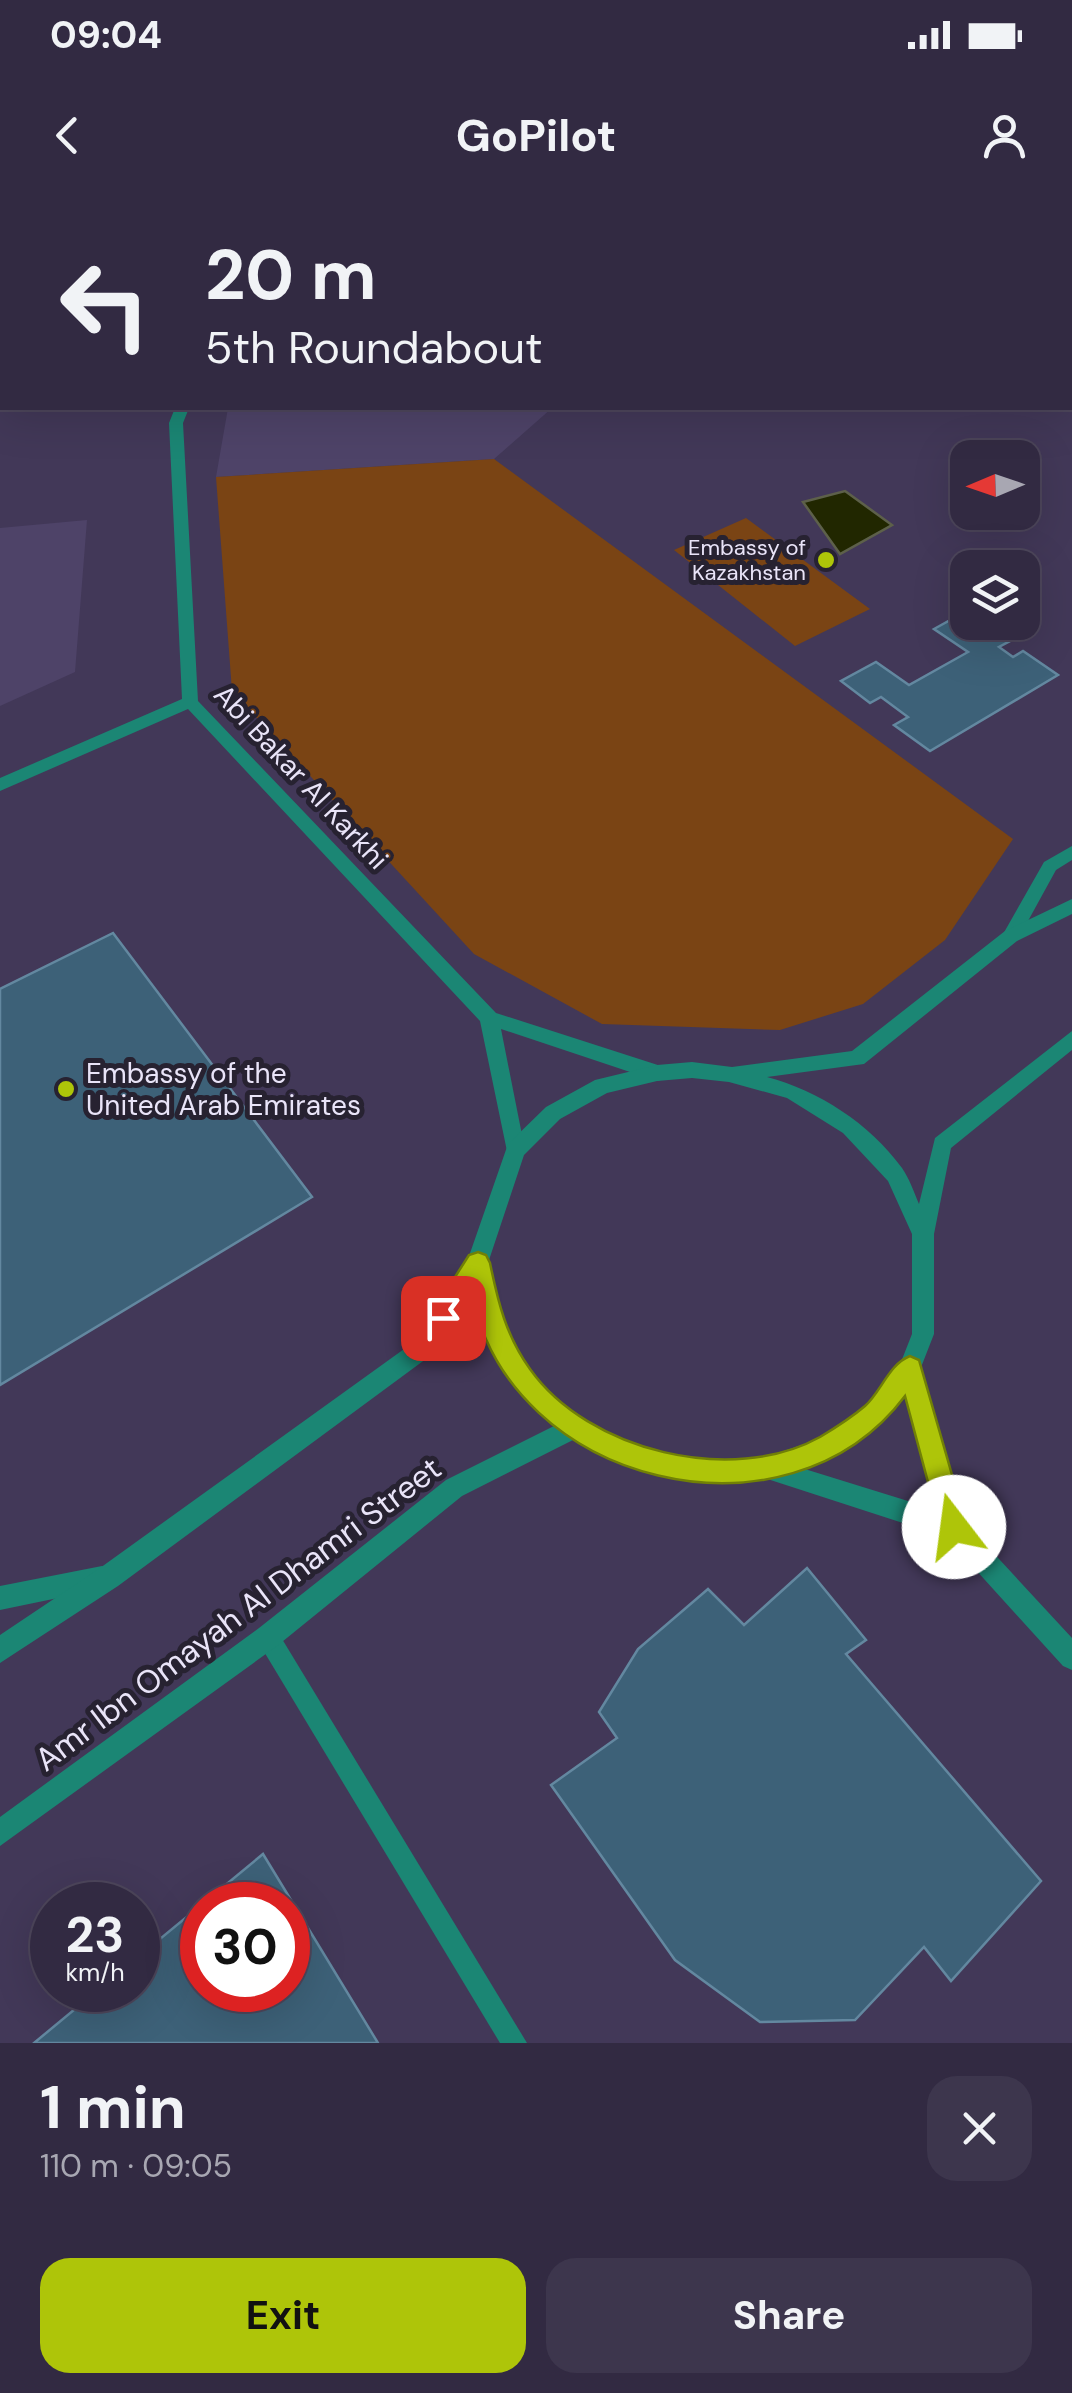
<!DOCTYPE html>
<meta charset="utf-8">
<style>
body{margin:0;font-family:"DM Sans",sans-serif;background:#3d364d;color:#f1f3f6;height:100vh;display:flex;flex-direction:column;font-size:38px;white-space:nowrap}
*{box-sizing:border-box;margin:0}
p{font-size:32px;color:#a8a7b2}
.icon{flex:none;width:55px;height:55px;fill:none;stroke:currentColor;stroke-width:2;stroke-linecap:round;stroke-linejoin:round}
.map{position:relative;height:1843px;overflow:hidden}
.sheet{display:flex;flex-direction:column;background:#322a42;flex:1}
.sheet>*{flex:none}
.hud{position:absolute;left:0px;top:0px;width:1072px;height:210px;box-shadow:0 10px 40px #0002,0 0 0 2px #4d465b;background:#322a42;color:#f1f3f6;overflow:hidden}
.needle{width:65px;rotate:268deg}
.fabs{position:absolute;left:950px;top:240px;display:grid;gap:20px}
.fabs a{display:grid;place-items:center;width:90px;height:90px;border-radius:20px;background:#322a42;box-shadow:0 10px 40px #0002,0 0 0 2px #4d465b;font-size:50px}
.speed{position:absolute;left:30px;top:1682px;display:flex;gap:20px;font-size:50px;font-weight:700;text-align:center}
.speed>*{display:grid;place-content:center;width:130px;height:130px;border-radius:50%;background:#322a42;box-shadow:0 10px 40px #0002,0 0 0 2px #4d465b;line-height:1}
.speed small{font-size:25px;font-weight:400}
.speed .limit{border:15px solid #d22;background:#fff;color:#111}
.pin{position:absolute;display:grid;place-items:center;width:85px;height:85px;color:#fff;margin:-42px;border-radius:20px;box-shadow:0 5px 15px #0006}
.me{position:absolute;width:110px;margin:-55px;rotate:345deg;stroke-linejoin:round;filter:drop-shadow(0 0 8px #0008)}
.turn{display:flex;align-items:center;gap:35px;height:210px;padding:0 40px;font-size:45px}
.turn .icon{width:130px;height:130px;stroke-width:2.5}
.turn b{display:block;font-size:70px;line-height:85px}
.round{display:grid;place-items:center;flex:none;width:105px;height:105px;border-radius:30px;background:#3d364d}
.summary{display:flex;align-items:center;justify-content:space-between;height:170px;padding:0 40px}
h1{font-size:60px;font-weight:700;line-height:75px}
.primary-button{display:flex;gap:20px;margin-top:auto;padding:20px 40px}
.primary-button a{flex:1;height:115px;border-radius:30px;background:#aec509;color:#111;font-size:40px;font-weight:700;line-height:115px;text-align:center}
.primary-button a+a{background:#3d364d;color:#f1f3f6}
.status{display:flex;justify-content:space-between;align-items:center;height:70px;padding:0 50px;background:#322a42;direction:ltr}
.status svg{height:28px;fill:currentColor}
header{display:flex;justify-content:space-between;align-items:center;height:130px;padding:0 40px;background:#322a42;font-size:45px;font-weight:700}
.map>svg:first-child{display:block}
</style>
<div class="status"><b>09:04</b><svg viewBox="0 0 49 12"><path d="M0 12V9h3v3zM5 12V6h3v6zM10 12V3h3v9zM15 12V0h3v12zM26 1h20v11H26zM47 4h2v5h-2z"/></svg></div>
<header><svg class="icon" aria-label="back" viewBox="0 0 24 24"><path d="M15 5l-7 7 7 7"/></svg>GoPilot<svg class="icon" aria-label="person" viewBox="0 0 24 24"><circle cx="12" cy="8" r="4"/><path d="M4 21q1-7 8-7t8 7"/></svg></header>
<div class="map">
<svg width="1072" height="1843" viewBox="0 0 1072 1843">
<rect width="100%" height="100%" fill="#423858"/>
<path fill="#4e4368" d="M228,208H552L494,259L216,277Z
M87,320L75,472L0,506V328Z"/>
<path fill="#7a4414" d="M494,259L1013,639L945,740L863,804L780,830L602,824L474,754L232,491L216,277Z
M746,318L870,409L795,446L674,350Z"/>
<path fill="#212700" stroke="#5d604a" stroke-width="2.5" d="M845,291L892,325L840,354L803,302Z"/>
<path fill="#3d6178" stroke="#6388a0" stroke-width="2.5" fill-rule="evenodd" d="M954,418L970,429L983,422L1010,441L999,447L1013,457L1023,451L1058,475L930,551L894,525L908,517L881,497L870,503L841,481L876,462L909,485L968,452L934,429Z
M113,733L312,997L0,1185V789Z
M807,1368L866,1440L846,1454L1041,1681L951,1781L924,1747L855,1820L760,1822L675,1760L551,1585L617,1538L599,1512L638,1449L708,1389L744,1425Z
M263,1654L378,1843H34L98,1790H138V1757ZM202,1705H288V1790H202Z"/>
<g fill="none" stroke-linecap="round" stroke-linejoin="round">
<path fill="#1b8674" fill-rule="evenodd" d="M268,1426L276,1429L527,1843H500L260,1445L257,1437L260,1429Z"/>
<path fill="#1b8674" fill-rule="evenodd" d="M1070,170H1072V178H1070Z
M175,208H189L183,223L198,501L496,813L664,867L667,873L664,879L657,881L501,829L525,950L522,956H508L480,821L188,509L0,591V578L182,499L169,223Z
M1072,646V660L1056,670L1017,741H1005L1002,736L1044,662Z
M910,1158L918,1161L921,1168L963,1320L1072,1438V1470L1063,1466L946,1337L758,1276L754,1268L758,1260L766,1257L937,1310L899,1168L902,1161Z
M102,1366L111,1369L114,1378L111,1387L0,1410V1386Z"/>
<path fill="#1b8674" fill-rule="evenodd" d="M1072,699V714L1017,741L864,864L767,877C819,891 869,923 902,968C909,978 914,992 919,1004L935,938L1072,831V850L951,948L934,1034V1134L918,1175L883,1222L834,1256L766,1279L699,1283L632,1268L573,1240L462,1296L277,1446L0,1646V1617L259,1428L446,1280L554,1226L514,1187L479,1123L472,1090L434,1153L118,1386L0,1463V1435L100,1368L418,1139L468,1059L508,944L546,907L595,880L657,865L692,862L732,867L852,851L1005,731ZM692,878L729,882L787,898L843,933L888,981L912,1034V1134L901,1162L867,1206L819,1239L766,1257L699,1261L635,1246L581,1220L530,1173L500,1121L488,1063L524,955L560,919L607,893L657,881Z"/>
</g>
<path fill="#aec509" stroke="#718006" stroke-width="2.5" d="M478,1052L486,1055L490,1063C498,1102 506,1136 530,1169C588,1251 732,1286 820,1237C835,1228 852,1217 865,1206C881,1192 889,1164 910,1156L919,1160L967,1327L963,1336L954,1340L944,1336L940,1327L905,1196C787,1353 509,1285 472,1094L452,1127L443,1130L434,1127L431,1118L434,1110L469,1055Z"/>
<g fill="#aec509" stroke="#272231" stroke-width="4">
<circle cx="826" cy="360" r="10"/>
<circle cx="66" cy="889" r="10"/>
</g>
<g text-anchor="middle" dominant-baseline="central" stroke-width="10" stroke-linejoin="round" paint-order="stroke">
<g font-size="22" fill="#e9e4f8" stroke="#272231" text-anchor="end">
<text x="806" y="347">Embassy of<tspan x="806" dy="25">Kazakhstan</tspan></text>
</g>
<g font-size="28" fill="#e9e4f8" stroke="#272231">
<text transform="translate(301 577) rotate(47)">Abi Bakar Al Karkhi</text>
</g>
<g font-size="28" fill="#e9e4f8" stroke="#272231" text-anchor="start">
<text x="86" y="873">Embassy of the<tspan x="86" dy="32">United Arab Emirates</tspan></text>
</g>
<g font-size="32" fill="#e9e4f8" stroke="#272231">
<text transform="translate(238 1414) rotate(-37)">Amr Ibn Omayah Al Dhamri Street</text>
</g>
</g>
</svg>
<div class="fabs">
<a><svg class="needle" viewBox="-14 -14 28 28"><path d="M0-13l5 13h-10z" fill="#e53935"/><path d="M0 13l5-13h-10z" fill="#a8a7b2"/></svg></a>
<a><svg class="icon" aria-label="layers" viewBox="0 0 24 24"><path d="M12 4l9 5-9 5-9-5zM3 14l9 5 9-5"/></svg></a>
</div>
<div class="speed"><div>23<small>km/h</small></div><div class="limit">30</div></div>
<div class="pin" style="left:443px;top:1118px;background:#d93025"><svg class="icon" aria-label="arrive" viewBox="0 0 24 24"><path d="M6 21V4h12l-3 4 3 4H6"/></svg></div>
<svg class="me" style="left:954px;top:1327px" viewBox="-20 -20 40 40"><circle r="19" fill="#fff"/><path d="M0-13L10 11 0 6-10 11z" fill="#aec509"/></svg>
<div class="hud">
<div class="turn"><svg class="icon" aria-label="left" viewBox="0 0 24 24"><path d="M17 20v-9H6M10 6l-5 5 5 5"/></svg><div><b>20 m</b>5th Roundabout</div></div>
</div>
</div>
<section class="sheet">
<div class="summary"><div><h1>1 min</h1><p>110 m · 09:05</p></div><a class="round"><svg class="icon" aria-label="close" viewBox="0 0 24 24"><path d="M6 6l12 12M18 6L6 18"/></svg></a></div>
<div class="primary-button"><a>Exit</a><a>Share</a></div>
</section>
